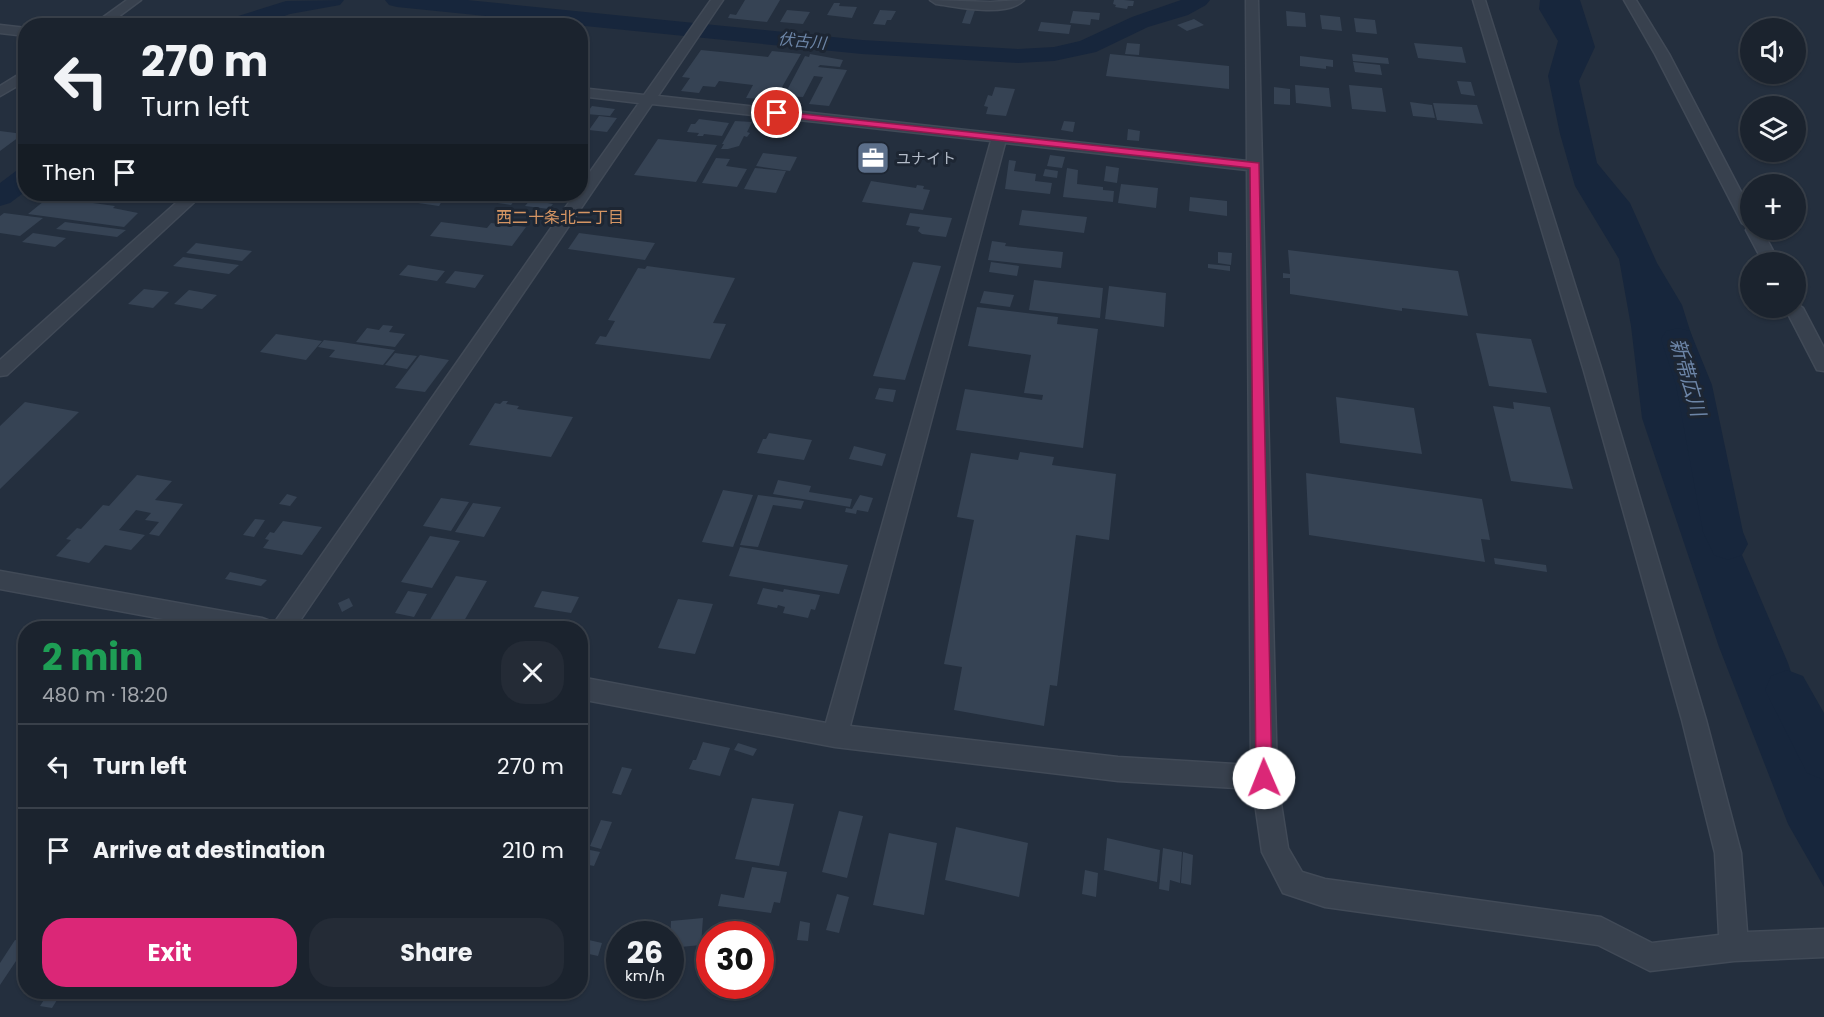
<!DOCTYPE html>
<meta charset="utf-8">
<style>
body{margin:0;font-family:Poppins,"Noto Sans JP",sans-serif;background:#242b36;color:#f1f3f6;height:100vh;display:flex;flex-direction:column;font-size:22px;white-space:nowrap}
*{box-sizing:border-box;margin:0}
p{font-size:20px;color:#a0a4aa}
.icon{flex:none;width:33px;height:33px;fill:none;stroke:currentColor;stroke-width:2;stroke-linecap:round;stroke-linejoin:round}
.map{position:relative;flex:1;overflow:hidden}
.drawer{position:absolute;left:18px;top:621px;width:570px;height:378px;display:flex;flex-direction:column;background:#1b232e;border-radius:24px;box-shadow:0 2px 4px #0004,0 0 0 2px #39404a}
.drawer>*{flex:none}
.top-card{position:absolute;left:18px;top:18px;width:570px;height:183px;border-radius:24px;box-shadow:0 2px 4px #0004,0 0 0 2px #39404a;background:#1b232e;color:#f1f3f6;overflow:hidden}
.buttons{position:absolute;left:1740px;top:18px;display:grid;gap:12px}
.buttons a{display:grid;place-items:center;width:66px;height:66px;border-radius:50%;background:#1b232e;box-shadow:0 2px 4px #0004,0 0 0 2px #39404a;font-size:30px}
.speed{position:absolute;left:606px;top:921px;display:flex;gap:12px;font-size:30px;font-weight:700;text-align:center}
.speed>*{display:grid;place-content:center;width:78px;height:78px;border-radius:50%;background:#1b232e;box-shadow:0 2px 4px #0004,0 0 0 2px #39404a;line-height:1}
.speed small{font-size:15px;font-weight:400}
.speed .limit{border:9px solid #d22;background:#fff;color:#111}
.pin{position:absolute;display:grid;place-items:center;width:51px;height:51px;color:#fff;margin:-26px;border:3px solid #fff;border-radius:50%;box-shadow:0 2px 6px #0007}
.me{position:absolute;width:66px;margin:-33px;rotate:359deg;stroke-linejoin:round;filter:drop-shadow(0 0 4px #0008)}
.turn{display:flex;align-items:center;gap:21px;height:126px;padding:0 24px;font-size:27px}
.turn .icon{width:78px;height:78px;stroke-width:2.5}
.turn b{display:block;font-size:42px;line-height:51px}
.then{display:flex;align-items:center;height:57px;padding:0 24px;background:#0003;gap:12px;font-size:22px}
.round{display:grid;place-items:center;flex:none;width:63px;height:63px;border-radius:24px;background:#242b36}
.head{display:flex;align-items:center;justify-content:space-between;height:102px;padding:0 24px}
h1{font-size:36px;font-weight:700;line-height:45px;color:#1e9e55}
.cta{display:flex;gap:12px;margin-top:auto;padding:12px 24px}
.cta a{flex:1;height:69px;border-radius:24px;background:#db2777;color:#fff;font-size:24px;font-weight:700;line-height:69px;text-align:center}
.cta a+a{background:#242b36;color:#f1f3f6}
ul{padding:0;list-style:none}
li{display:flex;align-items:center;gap:18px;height:84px;padding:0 24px;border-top:2px solid #39404a}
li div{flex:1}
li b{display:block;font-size:22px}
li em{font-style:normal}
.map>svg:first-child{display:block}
</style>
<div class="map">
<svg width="1824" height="1017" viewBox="0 0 1824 1017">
<rect width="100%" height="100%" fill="#242f3e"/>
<path fill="#17263c" d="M1540,0H1580L1595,47L1579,81L1597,163L1630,203L1657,263L1682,305L1699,359L1688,428L1788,663L1824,772V887L1788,824L1719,647L1642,418L1631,326L1619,259L1575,186L1560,134L1548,76L1558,41L1539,9Z"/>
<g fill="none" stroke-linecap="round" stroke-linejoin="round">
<path fill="#17263c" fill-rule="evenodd" d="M344,0L340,5L290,14L256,26H219L222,21L286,1Z
M385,0H467L862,40L1018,49L1054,47L1080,41L1132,17L1181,0H1210L1206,5L1188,15L1148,27L1096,52L1054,61L1018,63L862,54L397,7L389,5Z
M26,169V191L10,203L0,206V183L16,171Z
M1678,328L1690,331L1712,385L1743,532L1748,544L1742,555L1728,560L1714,555L1703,532L1676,385L1661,339L1666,331Z
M1787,670L1803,676L1824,713V780L1807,773L1765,690L1771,676Z"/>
</g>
<path fill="#364354" d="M745,0H780L767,22L728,18L730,14L736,15Z
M1114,0H1124L1134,1L1133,6H1128L1127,9L1115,7L1116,5L1113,4Z
M834,3H840L839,6L857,7L852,18L827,15Z
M967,9L975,10L970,24L962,23Z
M787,10L810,12L803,24L780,22Z
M880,10L896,11L891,20H887L885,25L873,24Z
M1073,11L1100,13L1099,20L1091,19L1090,25L1070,23Z
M1286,11L1305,13L1306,27L1287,26Z
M1320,15L1340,17L1342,31L1322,29Z
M1354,18L1375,20L1377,34L1356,32Z
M1194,19L1204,25L1187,31L1177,25Z
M1041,22L1071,25L1069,34L1038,31Z
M1127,43L1140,44L1139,55L1125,54Z
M1414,43L1462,47L1466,63L1418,58Z
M701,50L768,57L772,51L801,54L778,94L766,93L762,99L746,98L753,85L719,81L715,87L703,86L699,93L681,91L690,78L682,77Z
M810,54L843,60L840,67L820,65L818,67L847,70L829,106L809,104L823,77L814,76L803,97L784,96L805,56L809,57Z
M1110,54L1229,66V89L1106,76Z
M1352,54L1388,58L1389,64L1353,61Z
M1300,56L1333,60V67L1326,66V69L1300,66Z
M1353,62L1380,65L1382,75L1355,72Z
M1457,81L1471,82L1475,96L1461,94Z
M1295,85L1329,88L1331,107L1296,103Z
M1349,85L1382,88L1386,112L1352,109Z
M995,87L1015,89L1006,116L986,114L988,107L984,106L988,95L992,96Z
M1274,87L1290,89V105L1274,104Z
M1410,102L1432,105L1435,118L1413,116Z
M1433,103L1477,105L1483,124L1437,120Z
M592,106L615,109L610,116L586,114Z
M599,116L617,118L607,132L589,130Z
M699,119L729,123L722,136L704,134L703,136H697L699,133L687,132L691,124H695Z
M735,121L752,122L747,132L750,133L747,137L744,136L739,146L728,149H721L724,144H722Z
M1064,121L1075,122L1073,132L1061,130Z
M1128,129L1140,131L1139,141L1127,140Z
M0,131L23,134L0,151Z
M658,139L717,145L696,182L634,175Z
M763,153L797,157L790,171L756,166Z
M1050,155L1065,157L1062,168L1047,166Z
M716,158L730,159L726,166L747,169L737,187L702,183Z
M1009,160L1016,161L1014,171L1036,174L1035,181L1052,183L1050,194L1005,189Z
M1106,166L1119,168L1117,183L1104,181Z
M755,168L786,171L776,193L744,189Z
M1067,168L1078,170L1077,184L1103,187V190L1114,191L1113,202L1063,197Z
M1045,169L1058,171L1057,178L1043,176Z
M871,181L916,188L917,185L924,186L923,189L930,190L923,210L862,202Z
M1121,184L1158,188L1156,208L1118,203Z
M365,194H383L377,201L360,199Z
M434,194H520L511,205Z
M49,197L115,206L113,208L138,213L124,227L28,214Z
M1190,197L1227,201V216L1189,211Z
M415,198L442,201L439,206L411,202Z
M531,199L538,200L537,201L553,204L549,209L525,206Z
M1022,210L1087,217L1084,233L1019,225Z
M4,213L43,218L20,236L0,233V216Z
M910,213L952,218L946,237L922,234L918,231L920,227L906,225Z
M65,222L126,230L117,237L56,229Z
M441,222L487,228L491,223L526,227L512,246L430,236Z
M33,233L66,238L55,247L22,242Z
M579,233L655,243L645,260L568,249Z
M992,241L1006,243L1005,246L1063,252L1061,268L988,260Z
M196,243L252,251L242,261L186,253Z
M1288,250L1458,271L1468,316L1402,308V311L1290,294V278H1283V273L1290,274Z
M1218,252L1232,253L1231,265L1218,263Z
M183,257L239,265L229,274L173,266Z
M913,262L941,266L905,380L873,376Z
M991,262L1019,266L1017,276L989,272Z
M1208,264L1230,266V271L1208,268Z
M408,265L445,271L437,281L399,275Z
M647,266L735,278L713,323L726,324L710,359L595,344L600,336L606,337L615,321L608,320L638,268L645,269Z
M455,271L484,275L475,288L445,283Z
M1034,280L1103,288L1100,318L1029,310Z
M1109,286L1166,293L1164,327L1105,319Z
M144,289L169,292L153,308L128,304Z
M189,290L217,295L202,309L174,304Z
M984,291L1014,295L1010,307L980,303Z
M977,307L1058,317L1057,324L1098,329L1083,448L956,430L965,389L1042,400L1043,395L1024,393L1031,355L968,346Z
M383,325L393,326L389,332L405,334L395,347L356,342L367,328L379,330Z
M1476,333L1531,339L1547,393L1489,386Z
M276,334L322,341L306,360L260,352Z
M324,340L341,342L395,350L383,365L329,357L335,350L318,347Z
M395,353L417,356L407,369L385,365Z
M420,355L449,360L425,392L395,388Z
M879,388L896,390L893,402L875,399Z
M1336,397L1414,408L1422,454L1340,443Z
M503,401H508L506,404L519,406L517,409L573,417L551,457L469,445L495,403L500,404Z
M25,402L79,412L0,489V426Z
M1513,402L1550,407L1573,489L1511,481L1493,406L1514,409Z
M769,433L812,440L804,460L757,453L763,439H766Z
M854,446L886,454L882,466L849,459Z
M1020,452L1054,457L1052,465L1116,474L1109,540L1076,535L1057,686L1050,685L1044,726L954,710L962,667L944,664L974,520L957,517L971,453L1018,460Z
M1306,473L1482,499L1490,540L1481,539L1485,562L1309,535Z
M137,475L172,481L155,500L183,504L159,536L149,534L159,522L145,520L151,513L136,510L119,530L145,535L131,550L105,545L89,563L56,556L71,540L66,539L77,528L81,529L103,505L109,506Z
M778,480L811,486L809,492L852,499L850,507L773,494Z
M723,490L753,495L733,547L702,542Z
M287,494L297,497L290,506L279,504Z
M758,495L804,501L801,509L773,505L758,547L740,545Z
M860,495L873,498L868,512L857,510L856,514L845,512L846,508L852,509Z
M441,498L469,502L451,531L423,526Z
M473,503L501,507L484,537L455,532Z
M255,519L265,520L254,537L243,535Z
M283,521L322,527L302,555L263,548L269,540L265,539L270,532L274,533Z
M430,536L460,541L432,588L401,582Z
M740,547L848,565L839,594L729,576Z
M1494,558L1546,565L1547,572L1495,564Z
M230,572L267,580L261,586L225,579Z
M456,576L487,581L460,628L428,623Z
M763,588L783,592L784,589L820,595L815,610L811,609L808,618L783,613L785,607L778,605L777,608L757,604Z
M408,591L427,594L414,617L395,613Z
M542,591L579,597L571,613L534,607Z
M349,598L353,606L342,612L338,603Z
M678,599L713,604L695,654L658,648Z
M703,742L730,748L720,776L689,769L693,760H696Z
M738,743L757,749L753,756L734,750Z
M622,767L632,769L621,795L612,793Z
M752,798L794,804L779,866L735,859Z
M839,811L863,816L847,878L822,872Z
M601,820L612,822L601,849L590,846Z
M956,827L1028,843L1019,897L945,880Z
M889,833L937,843L924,915L873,905Z
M1107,838L1160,850L1157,882L1104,870Z
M1163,848L1182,852L1180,883L1170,880L1169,891L1159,889Z
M590,850L600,852L594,866L584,864Z
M1183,852L1193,855L1191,885L1181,883Z
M752,867L787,872L780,903L774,902L771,913L718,906L721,894L744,898Z
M1085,870L1098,873L1096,897L1082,894Z
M837,894L849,897L839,933L826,930Z
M703,918L701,945L670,948L671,921Z
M800,921L810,923L808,941L797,940Z
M580,938L602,943L598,956L580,952Z
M15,940L26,942V946L0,985V963Z
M49,992H62L52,1008L40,1006Z"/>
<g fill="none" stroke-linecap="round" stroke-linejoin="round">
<g stroke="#414a57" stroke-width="3">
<path id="minor" d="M127,0H141L106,26H91Z
M711,0H723L658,96L1247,161L1246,0H1258L1277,778L1288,848L1302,872L1325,879L1601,917L1652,943L1719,935L1715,853L1682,720L1584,371L1473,0H1485L1602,371L1706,720L1741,853L1747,932L1824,929V957L1734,961L1650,971L1598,945L1325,907L1283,893L1262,852L1253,789L1118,781L835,747L580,699V677L826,723L991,141L652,104L295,628H212L0,589V571L262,618L270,621L272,626L575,194H580V186L639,103L580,96V88L644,95ZM1005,143L1247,170L1251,765L1118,757L850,726Z
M930,0L990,2L1024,0C1007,18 959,7 936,4Z
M1624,0H1636L1669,54L1750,209V230H1762L1779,262H1763L1746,230L1748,227L1742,223L1655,54Z
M0,25L26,28V36L0,33Z
M26,70V81L0,96V86Z
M186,194H203L7,375L0,376V360Z
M1796,303L1803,308L1824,348V371L1817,370L1785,308H1796Z"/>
</g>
<use href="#minor" fill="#38414e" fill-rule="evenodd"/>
</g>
<path fill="#db2777" stroke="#8e194d" stroke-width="1.5" d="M774,111L1259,163L1272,778L1270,783L1264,785L1258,783L1256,778L1250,168L777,116L772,113Z"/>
<defs>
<g id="office-square" transform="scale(1.725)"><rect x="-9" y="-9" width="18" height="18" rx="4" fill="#5c6f8a" stroke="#1d2633"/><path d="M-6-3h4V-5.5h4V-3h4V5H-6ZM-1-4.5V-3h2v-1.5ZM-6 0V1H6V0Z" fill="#fff"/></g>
</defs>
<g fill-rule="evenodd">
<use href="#office-square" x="873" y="158"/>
</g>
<g text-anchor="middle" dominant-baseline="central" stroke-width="6" stroke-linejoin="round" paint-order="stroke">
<g font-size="15" fill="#b4bcc9" stroke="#1d2633" text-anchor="start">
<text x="896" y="158">ユナイト</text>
</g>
<g font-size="16" font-style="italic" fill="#6d86a8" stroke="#1d2633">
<text transform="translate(802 41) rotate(6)">伏古川</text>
</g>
<g font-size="16" fill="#d59563" stroke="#1d2633">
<text x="560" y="217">西二十条北二丁目</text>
</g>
<g font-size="20" font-style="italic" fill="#6d86a8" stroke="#1d2633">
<text transform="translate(1688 377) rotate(74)">新帯広川</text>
</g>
</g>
</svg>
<div class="buttons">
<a><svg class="icon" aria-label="sound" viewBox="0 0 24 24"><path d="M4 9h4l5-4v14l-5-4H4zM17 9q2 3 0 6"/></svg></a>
<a><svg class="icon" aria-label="layers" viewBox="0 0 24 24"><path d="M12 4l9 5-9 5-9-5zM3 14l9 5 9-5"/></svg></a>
<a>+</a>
<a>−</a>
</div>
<div class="speed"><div>26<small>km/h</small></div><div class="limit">30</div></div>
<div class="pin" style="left:777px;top:113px;background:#d93025"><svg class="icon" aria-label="arrive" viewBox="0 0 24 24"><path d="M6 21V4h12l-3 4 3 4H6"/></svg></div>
<svg class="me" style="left:1264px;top:778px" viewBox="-20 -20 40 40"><circle r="19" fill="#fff"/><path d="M0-13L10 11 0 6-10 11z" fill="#db2777"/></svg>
<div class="top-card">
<div class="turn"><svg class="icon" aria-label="left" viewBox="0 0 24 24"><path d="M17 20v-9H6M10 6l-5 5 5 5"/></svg><div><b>270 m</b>Turn left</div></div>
<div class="then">Then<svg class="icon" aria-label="arrive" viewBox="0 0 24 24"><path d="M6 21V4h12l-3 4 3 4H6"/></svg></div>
</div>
<section class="drawer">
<div class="head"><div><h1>2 min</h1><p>480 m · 18:20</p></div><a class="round"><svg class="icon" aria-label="close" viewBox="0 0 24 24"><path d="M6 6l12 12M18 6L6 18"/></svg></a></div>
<ul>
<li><svg class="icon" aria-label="left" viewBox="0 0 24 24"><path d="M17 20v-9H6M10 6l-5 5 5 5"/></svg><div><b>Turn left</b></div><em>270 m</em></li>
<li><svg class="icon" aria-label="arrive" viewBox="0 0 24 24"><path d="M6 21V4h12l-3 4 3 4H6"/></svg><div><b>Arrive at destination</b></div><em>210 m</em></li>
</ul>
<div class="cta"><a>Exit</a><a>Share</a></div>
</section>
</div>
